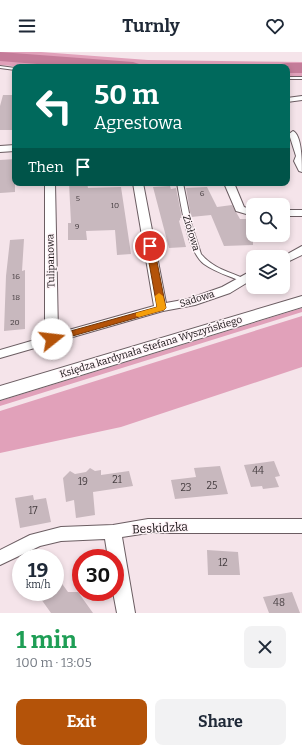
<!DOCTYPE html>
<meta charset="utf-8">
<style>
body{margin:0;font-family:Bitter,serif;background:#f2f2f3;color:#1f2937;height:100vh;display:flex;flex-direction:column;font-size:15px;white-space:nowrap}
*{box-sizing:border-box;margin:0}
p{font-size:13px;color:#747a83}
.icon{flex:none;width:22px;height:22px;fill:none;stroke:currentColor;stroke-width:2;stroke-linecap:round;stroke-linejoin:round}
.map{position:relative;height:561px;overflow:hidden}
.drawer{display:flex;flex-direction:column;background:#fff;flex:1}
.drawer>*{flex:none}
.hud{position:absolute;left:12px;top:12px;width:278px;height:122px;border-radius:8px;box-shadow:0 2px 6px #0003;background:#00695c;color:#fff;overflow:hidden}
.buttons{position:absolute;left:246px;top:146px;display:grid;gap:8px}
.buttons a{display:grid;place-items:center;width:44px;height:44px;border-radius:8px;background:#fff;box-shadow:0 2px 6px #0003;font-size:20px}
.speed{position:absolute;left:12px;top:497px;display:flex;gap:8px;font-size:20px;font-weight:700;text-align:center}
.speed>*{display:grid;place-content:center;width:52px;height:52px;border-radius:50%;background:#fff;box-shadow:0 2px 6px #0003;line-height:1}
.speed small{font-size:10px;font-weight:400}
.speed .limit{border:6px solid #d22;background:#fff;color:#111}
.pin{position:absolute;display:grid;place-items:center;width:34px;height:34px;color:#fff;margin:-17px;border:2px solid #fff;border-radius:50%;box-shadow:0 1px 4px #0007}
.me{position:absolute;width:44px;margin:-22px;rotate:74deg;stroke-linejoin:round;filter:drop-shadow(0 0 3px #0008)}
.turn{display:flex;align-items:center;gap:14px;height:84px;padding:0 16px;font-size:18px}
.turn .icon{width:52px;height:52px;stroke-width:2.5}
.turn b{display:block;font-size:28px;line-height:34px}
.then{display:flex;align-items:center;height:38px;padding:0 16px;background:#0003;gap:8px;font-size:15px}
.round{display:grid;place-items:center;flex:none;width:42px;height:42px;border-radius:8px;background:#f2f2f3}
.summary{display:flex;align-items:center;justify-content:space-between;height:68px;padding:0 16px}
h1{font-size:24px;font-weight:700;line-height:30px;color:#1e9e55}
.primary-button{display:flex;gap:8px;margin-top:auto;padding:8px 16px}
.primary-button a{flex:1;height:46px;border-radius:8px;background:#b45309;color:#fff;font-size:16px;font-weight:700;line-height:46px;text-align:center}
.primary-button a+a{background:#f2f2f3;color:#1f2937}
header{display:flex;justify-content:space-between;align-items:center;height:52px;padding:0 16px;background:#fff;font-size:18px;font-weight:700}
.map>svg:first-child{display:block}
</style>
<header><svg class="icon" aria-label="menu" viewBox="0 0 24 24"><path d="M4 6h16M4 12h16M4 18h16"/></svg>Turnly<svg class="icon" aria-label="heart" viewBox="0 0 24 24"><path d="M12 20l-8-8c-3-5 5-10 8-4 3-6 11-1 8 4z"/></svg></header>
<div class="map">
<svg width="302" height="561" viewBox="0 0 302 561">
<rect width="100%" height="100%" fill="#f5e4ea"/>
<path fill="#e1a1ba" d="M0,0H41L148,8L302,10V25H287V15H25L0,13Z
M302,256V260L0,354V349Z
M302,264V315L121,375L0,401V359Z"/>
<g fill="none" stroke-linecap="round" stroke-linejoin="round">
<path fill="#c47c99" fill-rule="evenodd" d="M0,0L133,10L139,12L141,15H74L0,9Z
M287,11H302V21H287V15H279L281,12Z"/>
</g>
<path fill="#c8b8be" d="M3,43H15V78H0V54Z
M15,107V140L0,141V108Z
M69,131H87L88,136L121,135L131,202L117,203L115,178L86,179L87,188H68V171H71Z
M170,134L171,137L176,136L182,166H180V168L179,169L186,195L169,196L153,135Z
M207,135L217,155L232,153L240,167H253V193L224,194L211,163L191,165L186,136Z
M24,187L22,219L25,218V277L4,279L6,224L10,188Z
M274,409L280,424L275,425L279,435L263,437L262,434L251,435L244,413Z
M220,414L228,442L175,447L171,428L196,425L194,416Z
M90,416L95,419L101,418V423L129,419L133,434L93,440L95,463L76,466L74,448L66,450L63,426L70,419L75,422L86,420Z
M33,443L34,448L46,446L51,470L20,476L15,446Z
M207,498L238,500L240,523H208Z
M55,522L68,540H78L93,561H51L36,540H55Z
M292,540L300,561H269L263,545Z"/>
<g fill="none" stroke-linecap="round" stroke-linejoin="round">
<g stroke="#6b5d62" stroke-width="2">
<path id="lane" d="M0,14L15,16V18L0,16Z
M287,25H302V27H287Z
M177,131H183L191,171L201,202C212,216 230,220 245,227L246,228L245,229H241C229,224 215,220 204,212C187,199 181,152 177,131Z"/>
</g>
<g stroke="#6b5d62" stroke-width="2">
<path id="street" d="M302,44V48L287,50V46Z
M293,79C302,83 302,110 302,120L299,119L294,109L296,104L289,82Z
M15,93V99L0,100V94Z
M45,131H55L58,281L154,254L133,131H143L166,251L188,247L222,235L253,218V227L230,241L195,253L163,259L0,306V298L45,285Z
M224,131H234L244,155L253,158V164L236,159Z
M283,158H302V164H283Z
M302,194V203L283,212L282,205Z
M148,467H302V481H148L122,485L135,561H117L113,540H115V506H108L105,487L61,489L40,494L0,513V498L30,483L61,475L113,473Z"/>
</g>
<g stroke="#6b5d62" stroke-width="2">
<path id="secondary" d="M302,244V255L0,348V334Z"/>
</g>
<use href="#lane" fill="#fff" fill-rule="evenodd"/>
<use href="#street" fill="#fff" fill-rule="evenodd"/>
<use href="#secondary" fill="#fff" fill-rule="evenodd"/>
</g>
<path fill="#b45309" stroke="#753606" d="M150,191L154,194L166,256L164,258L55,289H49V285L157,255L146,194Z"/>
<path fill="#f59e0b" d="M159,241L163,244L166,256L164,258L139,265L136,264V261L157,255L155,244Z"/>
<g text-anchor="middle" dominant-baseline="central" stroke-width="3" stroke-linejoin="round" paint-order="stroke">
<g font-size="8" fill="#443c3f">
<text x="202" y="141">6</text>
<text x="78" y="146">5</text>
<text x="115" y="153">10</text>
<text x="77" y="174">9</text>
<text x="16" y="224">16</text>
<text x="16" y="245">18</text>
<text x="15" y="270">20</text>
</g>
<g font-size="10" fill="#181315" stroke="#fef3f7">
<text transform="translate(191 181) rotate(73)">Ziołowa</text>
<text transform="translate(51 209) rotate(-91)">Tulipanowa</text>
<text transform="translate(197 247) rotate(-17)">Sadowa</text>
<text transform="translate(151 295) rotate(-17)">Księdza kardynała Stefana Wyszyńskiego</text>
</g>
<g font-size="10" fill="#443c3f">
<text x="258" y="419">44</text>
<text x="117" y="428">21</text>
<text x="83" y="430">19</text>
<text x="212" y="434">25</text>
<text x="186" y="436">23</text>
<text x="33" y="459">17</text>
<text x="223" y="511">12</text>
<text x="279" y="551">48</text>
</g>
<g font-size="12" fill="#181315" stroke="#fef3f7">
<text transform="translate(160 476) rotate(-3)">Beskidzka</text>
</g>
</g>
</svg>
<div class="buttons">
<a><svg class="icon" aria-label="search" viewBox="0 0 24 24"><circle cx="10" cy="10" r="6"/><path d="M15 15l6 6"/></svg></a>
<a><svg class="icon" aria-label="layers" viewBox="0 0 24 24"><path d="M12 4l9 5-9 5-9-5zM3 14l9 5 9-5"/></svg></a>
</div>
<div class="speed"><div>19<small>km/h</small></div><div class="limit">30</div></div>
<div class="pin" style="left:150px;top:194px;background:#d93025"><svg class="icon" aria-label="arrive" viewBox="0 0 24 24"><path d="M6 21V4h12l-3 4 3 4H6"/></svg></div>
<svg class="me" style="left:52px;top:287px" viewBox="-20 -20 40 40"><circle r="19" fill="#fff"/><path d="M0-13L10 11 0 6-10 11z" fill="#b45309"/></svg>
<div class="hud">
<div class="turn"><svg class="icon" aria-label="left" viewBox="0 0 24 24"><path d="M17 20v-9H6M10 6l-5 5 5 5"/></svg><div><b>50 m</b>Agrestowa</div></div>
<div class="then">Then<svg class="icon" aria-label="arrive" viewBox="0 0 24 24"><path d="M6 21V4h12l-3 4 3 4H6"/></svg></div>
</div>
</div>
<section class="drawer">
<div class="summary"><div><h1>1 min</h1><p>100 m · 13:05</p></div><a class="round"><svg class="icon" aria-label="close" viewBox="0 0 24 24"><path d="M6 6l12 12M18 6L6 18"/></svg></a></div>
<div class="primary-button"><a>Exit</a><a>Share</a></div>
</section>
